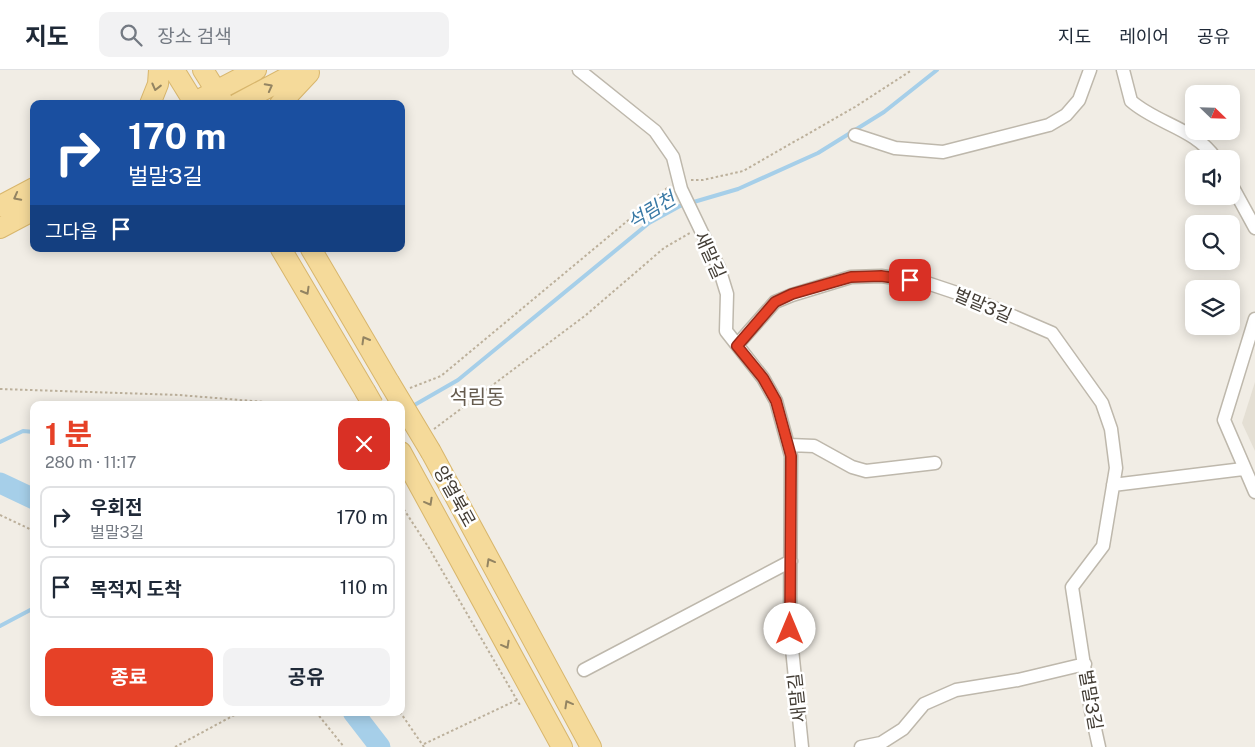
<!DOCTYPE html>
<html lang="ko">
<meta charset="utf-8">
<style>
body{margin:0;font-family:"Public Sans","Noto Sans KR",sans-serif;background:#f2f2f3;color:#1f2937;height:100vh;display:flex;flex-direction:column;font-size:19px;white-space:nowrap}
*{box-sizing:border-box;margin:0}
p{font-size:16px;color:#747a83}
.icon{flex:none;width:28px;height:28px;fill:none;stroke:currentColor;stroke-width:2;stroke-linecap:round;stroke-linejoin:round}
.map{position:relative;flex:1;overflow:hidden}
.sheet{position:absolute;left:30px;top:331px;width:375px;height:315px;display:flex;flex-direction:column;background:#fff;border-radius:10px;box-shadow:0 2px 12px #0003}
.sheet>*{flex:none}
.hud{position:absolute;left:30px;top:30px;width:375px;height:152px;border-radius:10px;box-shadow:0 2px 12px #0003;background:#1a4fa0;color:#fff;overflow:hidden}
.needle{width:32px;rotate:113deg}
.fabs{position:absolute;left:1185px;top:15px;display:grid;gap:10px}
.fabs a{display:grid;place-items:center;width:55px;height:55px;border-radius:10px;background:#fff;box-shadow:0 2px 12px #0003;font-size:25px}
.pin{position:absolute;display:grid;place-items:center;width:42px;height:42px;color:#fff;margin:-21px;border-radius:10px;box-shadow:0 2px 8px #0006}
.me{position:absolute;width:55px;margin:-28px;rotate:0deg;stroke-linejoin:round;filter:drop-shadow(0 0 4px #0008)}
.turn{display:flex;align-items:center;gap:18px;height:105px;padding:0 15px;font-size:22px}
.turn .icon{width:65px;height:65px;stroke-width:2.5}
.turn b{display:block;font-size:35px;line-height:42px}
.then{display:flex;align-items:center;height:48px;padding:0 15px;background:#0003;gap:10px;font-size:19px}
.round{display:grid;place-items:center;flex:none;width:52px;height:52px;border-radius:10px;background:#f2f2f3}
.overview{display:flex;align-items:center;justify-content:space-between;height:85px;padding:0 15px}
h1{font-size:30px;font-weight:700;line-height:38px;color:#e64127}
.action{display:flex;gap:10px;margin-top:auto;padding:10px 15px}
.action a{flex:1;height:58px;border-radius:10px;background:#e64127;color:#fff;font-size:20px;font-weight:700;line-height:58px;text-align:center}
.action a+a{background:#f2f2f3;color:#1f2937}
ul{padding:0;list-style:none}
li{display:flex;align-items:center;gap:15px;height:62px;margin:0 10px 8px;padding:0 5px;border:2px solid #e0e1e3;border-radius:10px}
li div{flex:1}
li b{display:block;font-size:19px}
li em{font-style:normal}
header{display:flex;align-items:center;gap:30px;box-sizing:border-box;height:70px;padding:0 25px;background:#fff;border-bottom:1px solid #e0e1e3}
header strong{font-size:24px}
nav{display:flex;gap:28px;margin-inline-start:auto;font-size:18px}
.search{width:350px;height:45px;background:#f2f2f3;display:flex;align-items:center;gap:12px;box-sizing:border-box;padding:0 18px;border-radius:10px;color:#747a83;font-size:19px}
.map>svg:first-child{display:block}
</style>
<header>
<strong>지도</strong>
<div class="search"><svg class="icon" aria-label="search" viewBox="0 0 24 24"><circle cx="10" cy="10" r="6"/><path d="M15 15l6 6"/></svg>장소 검색</div>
<nav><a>지도</a><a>레이어</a><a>공유</a></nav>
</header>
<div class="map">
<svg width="1255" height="677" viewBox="0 0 1255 677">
<rect width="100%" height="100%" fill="#f1ede5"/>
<path fill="#e4dfd4" d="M1255,312V381L1242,353Z"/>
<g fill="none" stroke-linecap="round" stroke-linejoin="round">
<path stroke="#a6cfe9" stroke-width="4" d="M411,337L458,310L649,153L680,136L738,119L818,83L884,42L937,0
M0,372L23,361L34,362
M0,556L34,538"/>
<path stroke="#a6cfe9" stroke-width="21" d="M0,413L34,429
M353,642L380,677"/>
<g stroke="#beb8ac" stroke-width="15">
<path id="street" d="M579,0L655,61L673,87L681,119L719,198L727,224L726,261L763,308L776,331L791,386L790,559L802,677
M1123,0L1131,31C1157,54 1195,58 1216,89
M855,65L895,78L943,82L1049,55L1066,45L1079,30L1090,0
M1231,114L1255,158
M1255,249L1224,350L1255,422
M737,275L775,232L792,225L851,207L881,206L924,212L966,226L1052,263L1102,333L1111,359L1116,398L1103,476L1072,517L1091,641L1099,677
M789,375L814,376L852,397L866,401L935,393
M1113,415L1243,399
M584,600L791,491
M861,677L881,673L903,659L924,634L956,620L1018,610L1085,594"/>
</g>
<g stroke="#d8b66c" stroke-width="22">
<path id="primary" d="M174,0L195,34
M203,0L223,32
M150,34L158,14L159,0
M191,34L256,0
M237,34L301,0
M280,34L309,3
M0,136L34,118
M0,158L34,140
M281,179L365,321
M311,179L389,312
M401,382L562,677
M431,382L591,677"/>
</g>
<path stroke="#bcb09b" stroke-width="2" stroke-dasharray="2.5 2.5" stroke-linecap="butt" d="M691,110H703L743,101L855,37L912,0
M410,318L441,306L667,118
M0,319L179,325L302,335
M350,335L355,334
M434,359L586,245L664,178L690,163
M401,435L429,478L521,637
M0,445L34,461
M316,642L344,677
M400,642L424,677
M424,674L517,630
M175,677L240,642"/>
<use href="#street" stroke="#fff" stroke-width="12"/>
<use href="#primary" stroke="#f5da9a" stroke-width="20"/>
<g stroke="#d8b66c" stroke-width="22" stroke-linecap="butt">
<path id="primary-bridge" d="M389,312L431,382
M365,321L373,335"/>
</g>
<use href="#primary-bridge" stroke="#f5da9a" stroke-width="20"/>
</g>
<defs><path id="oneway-chevron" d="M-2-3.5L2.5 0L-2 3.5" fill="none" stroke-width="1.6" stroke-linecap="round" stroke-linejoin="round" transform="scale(1.25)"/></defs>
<g stroke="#938462">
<use href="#oneway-chevron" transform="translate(156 17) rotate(104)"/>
<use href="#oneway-chevron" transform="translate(269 17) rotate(-28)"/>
<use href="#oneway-chevron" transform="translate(17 127) rotate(152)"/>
<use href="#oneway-chevron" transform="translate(306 221) rotate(60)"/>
<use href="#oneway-chevron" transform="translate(365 270) rotate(-120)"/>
<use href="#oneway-chevron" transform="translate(429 432) rotate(61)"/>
<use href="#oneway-chevron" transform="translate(490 492) rotate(-119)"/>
<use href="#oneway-chevron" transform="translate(506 575) rotate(61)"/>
<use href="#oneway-chevron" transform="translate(568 634) rotate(-119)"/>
</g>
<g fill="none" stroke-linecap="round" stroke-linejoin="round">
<g stroke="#962a19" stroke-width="12">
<path id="route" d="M790,559L791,386L776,331L763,308L737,276L775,232L792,224L851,207L881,206L910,210"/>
</g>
<use href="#route" stroke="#e64127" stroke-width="9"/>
</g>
<g text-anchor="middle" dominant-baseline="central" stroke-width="5" stroke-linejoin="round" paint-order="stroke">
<g font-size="18" fill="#433d35" stroke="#fff">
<text transform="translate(710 185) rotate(66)">새말길</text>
<text transform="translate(983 235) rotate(23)">벌말3길</text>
<text transform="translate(455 426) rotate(61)">양열북로</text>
<text transform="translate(797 628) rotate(-96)">새말길</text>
<text transform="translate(1091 630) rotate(80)">벌말3길</text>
</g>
<g font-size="19" font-style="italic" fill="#3979a5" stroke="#fff">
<text transform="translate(651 140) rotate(-31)">석림천</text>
</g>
<g font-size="20" fill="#655b4e" stroke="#fff">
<text x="477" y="327">석림동</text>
</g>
</g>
</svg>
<div class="fabs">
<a><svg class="needle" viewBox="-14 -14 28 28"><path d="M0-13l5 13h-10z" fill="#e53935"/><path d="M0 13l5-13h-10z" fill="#747a83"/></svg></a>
<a><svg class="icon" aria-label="sound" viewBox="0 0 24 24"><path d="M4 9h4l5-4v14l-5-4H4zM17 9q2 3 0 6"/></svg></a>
<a><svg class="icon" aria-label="search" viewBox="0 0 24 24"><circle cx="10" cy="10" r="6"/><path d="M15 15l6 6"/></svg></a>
<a><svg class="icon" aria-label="layers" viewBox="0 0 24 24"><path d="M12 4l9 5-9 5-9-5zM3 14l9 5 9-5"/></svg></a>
</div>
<div class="pin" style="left:910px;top:210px;background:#d93025"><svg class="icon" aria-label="arrive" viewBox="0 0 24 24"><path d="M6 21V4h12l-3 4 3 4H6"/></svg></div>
<svg class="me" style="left:790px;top:559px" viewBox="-20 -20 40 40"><circle r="19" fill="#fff"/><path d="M0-13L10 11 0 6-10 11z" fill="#e64127"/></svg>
<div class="hud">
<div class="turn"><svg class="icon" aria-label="right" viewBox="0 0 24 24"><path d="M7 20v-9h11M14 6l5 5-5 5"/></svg><div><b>170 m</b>벌말3길</div></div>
<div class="then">그다음<svg class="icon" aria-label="arrive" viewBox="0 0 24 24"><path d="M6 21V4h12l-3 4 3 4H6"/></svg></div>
</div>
<section class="sheet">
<div class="overview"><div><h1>1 분</h1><p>280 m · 11:17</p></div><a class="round" style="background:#d93025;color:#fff"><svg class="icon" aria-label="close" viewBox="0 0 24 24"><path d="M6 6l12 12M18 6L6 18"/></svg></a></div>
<ul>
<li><svg class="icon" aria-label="right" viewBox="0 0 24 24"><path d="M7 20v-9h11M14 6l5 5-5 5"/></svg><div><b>우회전</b><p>벌말3길</p></div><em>170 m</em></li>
<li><svg class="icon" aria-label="arrive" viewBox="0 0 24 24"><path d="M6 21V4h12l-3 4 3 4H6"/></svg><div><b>목적지 도착</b></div><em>110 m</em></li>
</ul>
<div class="action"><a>종료</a><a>공유</a></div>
</section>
</div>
